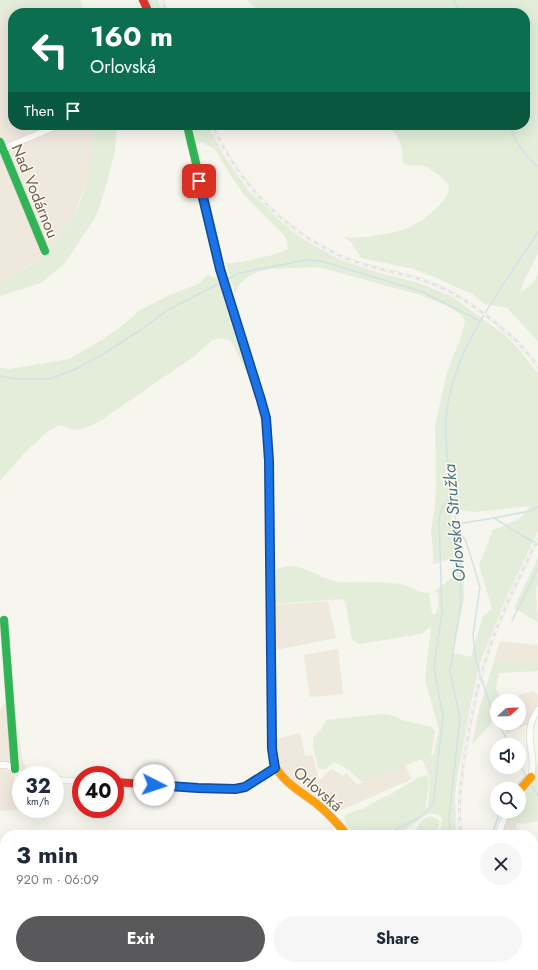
<!DOCTYPE html>
<meta charset="utf-8">
<style>
body{margin:0;font-family:Jost,sans-serif;background:#f6f6f7;color:#1f2937;height:100vh;display:flex;flex-direction:column;font-size:15px;white-space:nowrap}
*{box-sizing:border-box;margin:0}
p{font-size:13px;color:#747a83}
.icon{flex:none;width:22px;height:22px;fill:none;stroke:currentColor;stroke-width:2;stroke-linecap:round;stroke-linejoin:round}
.map{position:relative;flex:1;overflow:hidden}
.sheet{position:absolute;left:0px;top:830px;width:538px;height:140px;display:flex;flex-direction:column;background:#fff;border-radius:16px 16px 0 0;box-shadow:0 4px 16px #0002}
.sheet>*{flex:none}
.hud{position:absolute;left:8px;top:8px;width:522px;height:122px;border-radius:16px;box-shadow:0 4px 16px #0002;background:#0b6e4f;color:#fff;overflow:hidden}
.needle{width:26px;rotate:68deg}
.controls{position:absolute;left:490px;top:694px;display:grid;gap:8px}
.controls a{display:grid;place-items:center;width:36px;height:36px;border-radius:50%;background:#fff;box-shadow:0 4px 16px #0002;font-size:20px}
.speed{position:absolute;left:12px;top:766px;display:flex;gap:8px;font-size:20px;font-weight:700;text-align:center}
.speed>*{display:grid;place-content:center;width:52px;height:52px;border-radius:50%;background:#fff;box-shadow:0 4px 16px #0002;line-height:1}
.speed small{font-size:10px;font-weight:400}
.speed .limit{border:6px solid #d22;background:#fff;color:#111}
.pin{position:absolute;display:grid;place-items:center;width:34px;height:34px;color:#fff;margin:-17px;border-radius:8px;box-shadow:0 2px 6px #0006}
.me{position:absolute;width:44px;margin:-22px;rotate:94deg;stroke-linejoin:round;filter:drop-shadow(0 0 3px #0008)}
.turn{display:flex;align-items:center;gap:14px;height:84px;padding:0 16px;font-size:18px}
.turn .icon{width:52px;height:52px;stroke-width:2.5}
.turn b{display:block;font-size:28px;line-height:34px}
.then{display:flex;align-items:center;height:38px;padding:0 16px;background:#0003;gap:8px;font-size:15px}
.round{display:grid;place-items:center;flex:none;width:42px;height:42px;border-radius:21px;background:#f6f6f7}
.overview{display:flex;align-items:center;justify-content:space-between;height:68px;padding:0 16px}
h1{font-size:24px;font-weight:700;line-height:30px}
.primary-button{display:flex;gap:8px;margin-top:auto;padding:8px 16px}
.primary-button a{flex:1;height:46px;border-radius:24px;background:#59595b;color:#fff;font-size:16px;font-weight:700;line-height:46px;text-align:center}
.primary-button a+a{background:#f6f6f7;color:#1f2937}
.map>svg:first-child{display:block}
</style>
<div class="map">
<svg width="538" height="970" viewBox="0 0 538 970">
<rect width="100%" height="100%" fill="#f6f5ee"/>
<path fill="#eee8dd" d="M0,7L13,39V125H90L92,154L88,178L72,220L57,240L45,254L13,276L0,281Z
M328,601L336,638L276,650V605Z
M500,641L538,645V664L494,661Z
M338,649L343,694L310,697L304,655Z
M533,691L538,694V706L533,711L530,719L529,723L507,734L502,723H519V695Z
M5,703L15,712L23,762L26,766L24,775H21V779L14,773L17,810L0,811V709Z
M300,733L305,756L313,755L319,781L331,769L343,776L346,773L357,785L405,765L412,779L337,812L286,775L279,763L277,739Z
M506,821L516,823L518,835H502Z
M533,857H538V891L533,894Z"/>
<path fill="#e3edda" d="M0,0H80L85,13H13V39L0,7Z
M149,0H158L163,13H154Z
M247,0H538V254L524,280L520,293L532,284L538,275V341L508,309L510,306L508,308L484,304L474,295L434,277L413,269L361,258L351,242L343,237C361,239 387,235 405,229C417,225 449,203 449,188C449,182 435,172 430,169C419,162 414,168 404,164C402,159 403,156 402,151C401,140 395,133 388,125H525V13H261Z
M90,125H117L115,151L107,182L100,205L95,218L65,263L41,283L0,296V281C64,256 98,192 90,125Z
M192,125H208L225,157L248,190L277,218L292,231L310,243L341,260L380,273L419,283L451,296L505,335L518,348L538,373V531L504,603L480,663L472,698L458,773L455,795L456,835H442L441,832L437,834L441,827L442,818C437,814 434,812 428,814L405,830L395,831L383,835H355L346,824L344,818L346,814L362,809L384,797L388,796L419,777L428,775L429,782L425,809L428,807L430,776L427,772L422,759L364,782C356,779 341,760 333,763C330,765 327,768 325,769L318,768L313,745V738L322,728L326,720L382,714L395,716L402,720L432,727L435,732L431,755L434,754L439,729L425,680L431,625L428,629L421,634L359,644L353,640L351,636L346,603L341,599L275,604L276,570C297,558 314,577 334,581C340,583 347,582 353,582C368,582 384,582 400,584C410,586 418,593 429,593L432,614H436L438,606V594L435,591L463,569L464,599L453,653L471,657L483,616L492,609L479,565L493,530L521,518L530,506L475,512L458,510L452,513L451,526L455,558L433,564V550L431,531L435,509L436,484L435,426L447,372L461,337L465,321L460,314L448,306L420,295L319,267L269,269L258,272L246,278L239,285L235,293L226,263C234,265 281,254 288,249L287,241L284,235L245,196L233,179L215,149L201,142L199,144L197,143Z
M208,275L218,278L252,382L249,378L233,344L229,340L221,338L212,340L193,357L103,419C95,424 81,432 71,429C67,428 64,425 60,425C46,428 8,470 0,482V368L9,369L69,359L95,344L118,329L140,310L170,295L198,284Z
M538,558V583L536,591L538,622L514,608Z
M494,661L538,664V671L499,673L496,689L502,701H497V712L493,721L472,745L479,710Z
M538,763V821L523,824L506,821L510,811H519V794L534,775Z
M430,816L437,819C442,825 437,830 433,835H413C418,827 420,819 430,816Z
M5,926V952L0,955V927Z
M181,965H374L372,970H183Z
M386,965H470L471,970H385Z"/>
<path fill="#d1e2e6" d="M458,521L463,569L456,574L451,526H453L452,522Z"/>
<g fill="none" stroke-linecap="round" stroke-linejoin="round">
<path stroke="#d1e2e6" stroke-width="1.5" d="M454,0L459,13
M509,125C516,142 523,155 538,166
M227,280L239,273L306,260L321,261L423,292L480,321
M0,376L16,379H49L74,370L105,353L142,329L166,311L222,282
M494,518L530,511L538,507
M456,522C451,489 445,455 446,422C449,353 502,288 538,232
M457,524L494,518L538,545
M458,530L466,541L480,587L473,635L476,660L492,712L497,721
M512,621L538,568
M498,723L510,745
M519,763L527,778
M530,783L538,795
M514,789L526,775
M383,835C398,828 425,818 433,804L443,717L434,667L442,613L439,517L444,504L452,495
M450,835L449,818L460,719L450,671L461,603L460,569
M492,835L500,811
M0,912L5,910
M461,965L462,970
M480,965L481,970"/>
<g stroke="#d6d2cc" stroke-width="7">
<path id="street" d="M0,150L59,125
M0,765H7L23,775
M531,777C538,756 520,733 538,710
M55,780L81,781
M498,835L507,811
M533,854L538,853"/>
</g>
<g stroke="#d6d2cc" stroke-width="9">
<path id="fast" d="M187,125L223,278
M0,142L45,251
M4,620L15,769"/>
</g>
<g stroke="#d6d2cc" stroke-width="9">
<path id="slow" d="M223,278L261,400L266,418L267,427
M271,641L273,762C282,782 300,791 317,804C328,813 338,824 347,835
M519,791L531,777"/>
</g>
<g stroke="#d6d2cc" stroke-width="9">
<path id="jam" d="M143,0L149,13
M267,427L269,461L271,641
M115,782L198,788L235,789L245,787L275,768
M378,970L379,965"/>
</g>
<use href="#street" stroke="#fefefc" stroke-width="6"/>
<use href="#fast" stroke="#30b455" stroke-width="8"/>
<use href="#slow" stroke="#ff9f0a" stroke-width="8"/>
<use href="#jam" stroke="#e5322d" stroke-width="8"/>
<g stroke="#e5e3e6" stroke-width="3">
<path id="rail" d="M162,0L167,13
M212,125C238,183 284,230 341,256C367,268 394,271 420,279C461,292 514,332 538,367
M461,835C457,806 461,782 465,754C470,724 475,694 484,665C497,621 518,580 538,539
M474,965L475,970"/>
</g>
<use href="#rail" stroke="#fdfaf1" stroke-width="1.5" stroke-dasharray="4.5" stroke-linecap="butt"/>
</g>
<g fill="none" stroke-linecap="round" stroke-linejoin="round">
<g stroke="#114b97" stroke-width="10">
<path id="route" d="M154,785L198,788L235,789L245,787L275,768L272,749L269,461L266,418L261,400L220,269L199,181"/>
</g>
<use href="#route" stroke="#1a73e8" stroke-width="7"/>
</g>
<g text-anchor="middle" dominant-baseline="central" stroke-width="3" stroke-linejoin="round" paint-order="stroke">
<g font-size="16" fill="#726051" stroke="#fdfaf1">
<text transform="translate(35 191) rotate(68)">Nad Vodárnou</text>
<text transform="translate(318 789) rotate(41)">Orlovská</text>
</g>
<g font-size="17" font-style="italic" fill="#4d7482" stroke="#fdfaf1">
<text transform="translate(454 523) rotate(-95)">Orlovská Stružka</text>
</g>
</g>
</svg>
<div class="controls">
<a><svg class="needle" viewBox="-14 -14 28 28"><path d="M0-13l5 13h-10z" fill="#e53935"/><path d="M0 13l5-13h-10z" fill="#747a83"/></svg></a>
<a><svg class="icon" aria-label="sound" viewBox="0 0 24 24"><path d="M4 9h4l5-4v14l-5-4H4zM17 9q2 3 0 6"/></svg></a>
<a><svg class="icon" aria-label="search" viewBox="0 0 24 24"><circle cx="10" cy="10" r="6"/><path d="M15 15l6 6"/></svg></a>
</div>
<div class="speed"><div>32<small>km/h</small></div><div class="limit">40</div></div>
<div class="pin" style="left:199px;top:181px;background:#d93025"><svg class="icon" aria-label="arrive" viewBox="0 0 24 24"><path d="M6 21V4h12l-3 4 3 4H6"/></svg></div>
<svg class="me" style="left:154px;top:785px" viewBox="-20 -20 40 40"><circle r="19" fill="#fff"/><path d="M0-13L10 11 0 6-10 11z" fill="#1a73e8"/></svg>
<div class="hud">
<div class="turn"><svg class="icon" aria-label="left" viewBox="0 0 24 24"><path d="M17 20v-9H6M10 6l-5 5 5 5"/></svg><div><b>160 m</b>Orlovská</div></div>
<div class="then">Then<svg class="icon" aria-label="arrive" viewBox="0 0 24 24"><path d="M6 21V4h12l-3 4 3 4H6"/></svg></div>
</div>
<section class="sheet">
<div class="overview"><div><h1>3 min</h1><p>920 m · 06:09</p></div><a class="round"><svg class="icon" aria-label="close" viewBox="0 0 24 24"><path d="M6 6l12 12M18 6L6 18"/></svg></a></div>
<div class="primary-button"><a>Exit</a><a>Share</a></div>
</section>
</div>
